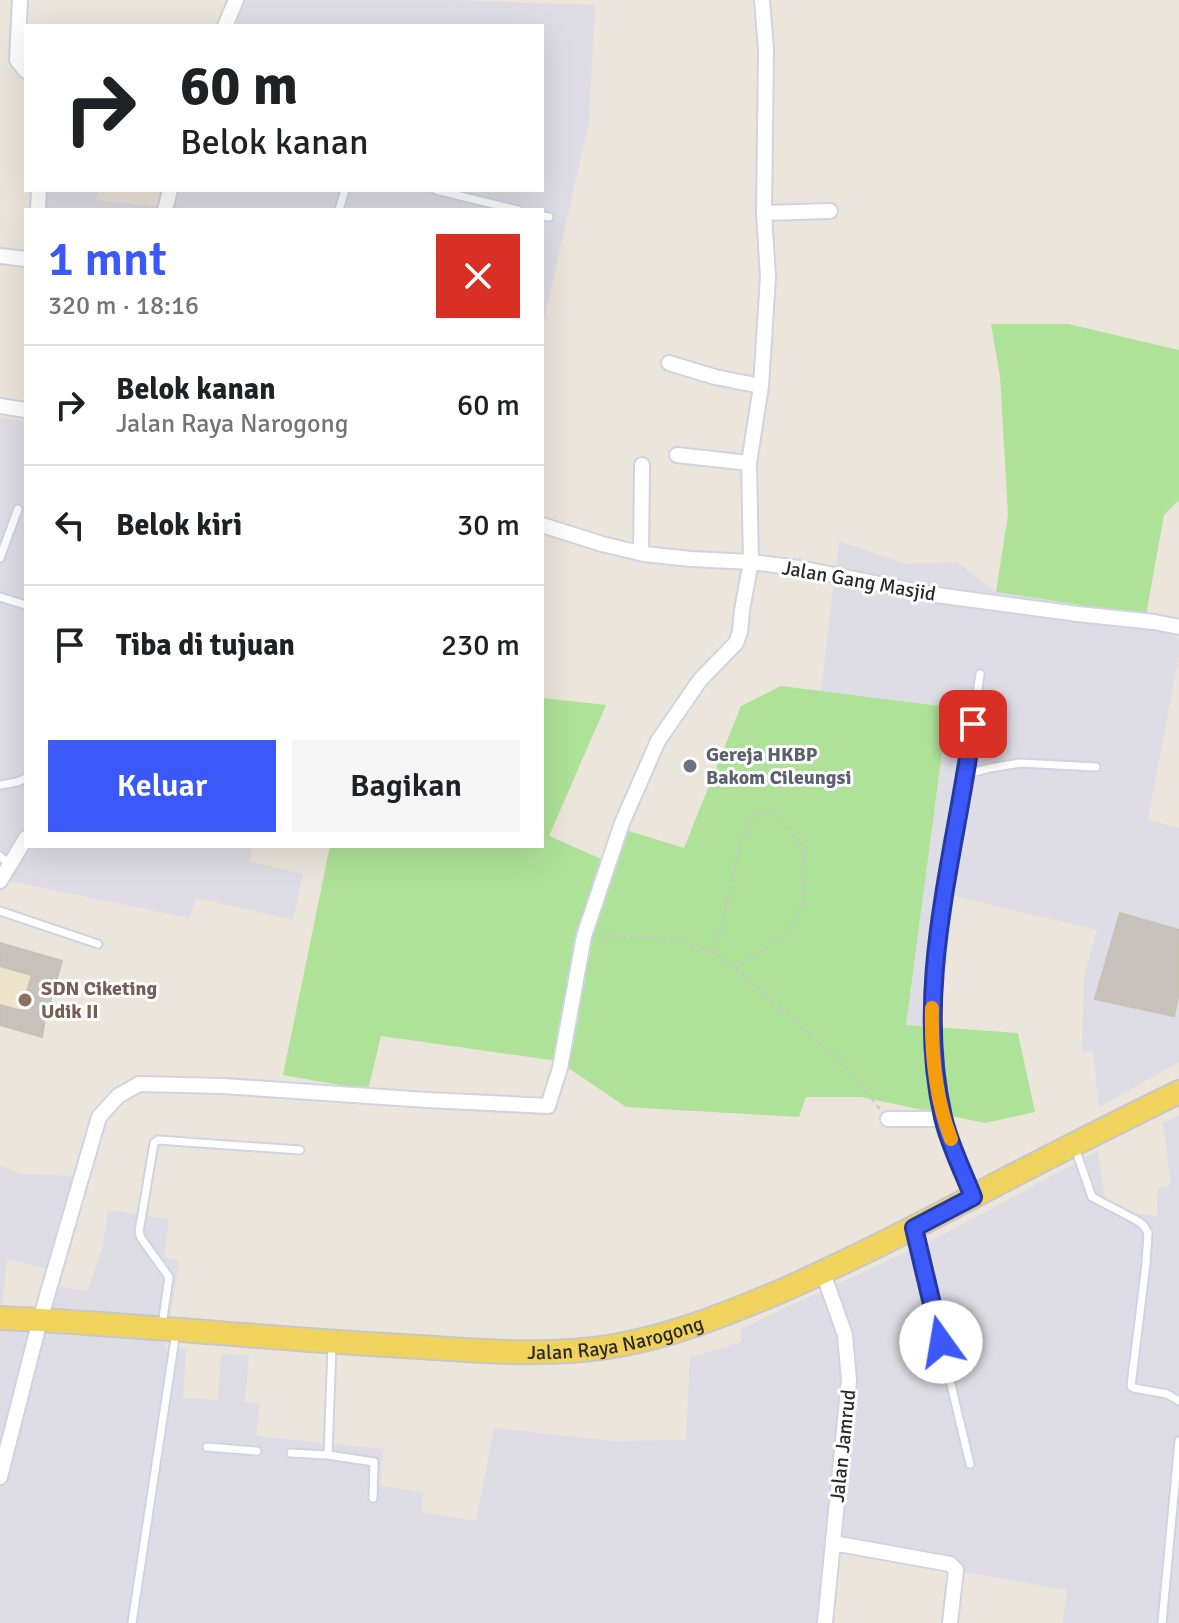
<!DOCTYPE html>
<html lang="id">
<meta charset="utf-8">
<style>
body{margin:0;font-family:Signika,sans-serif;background:#f6f6f6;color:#202124;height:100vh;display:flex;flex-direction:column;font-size:30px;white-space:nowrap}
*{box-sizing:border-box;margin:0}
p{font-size:26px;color:#757577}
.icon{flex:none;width:44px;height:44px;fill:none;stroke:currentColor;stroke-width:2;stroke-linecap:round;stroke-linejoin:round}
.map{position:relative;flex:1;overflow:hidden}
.panel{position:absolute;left:24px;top:208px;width:520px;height:640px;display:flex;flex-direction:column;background:#fff;border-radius:0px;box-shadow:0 8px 32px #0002}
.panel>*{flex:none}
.guide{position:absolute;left:24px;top:24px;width:520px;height:168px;border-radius:0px;box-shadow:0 8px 32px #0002;background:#fff;color:#202124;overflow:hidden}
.pin{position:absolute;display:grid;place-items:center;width:68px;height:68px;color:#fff;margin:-34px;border-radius:16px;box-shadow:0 4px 12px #0006}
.me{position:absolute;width:88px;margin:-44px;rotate:347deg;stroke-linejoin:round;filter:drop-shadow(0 0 6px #0008)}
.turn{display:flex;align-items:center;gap:28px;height:168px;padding:0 24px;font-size:36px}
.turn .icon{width:104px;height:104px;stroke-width:2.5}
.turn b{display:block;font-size:56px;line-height:68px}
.round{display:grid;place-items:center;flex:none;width:84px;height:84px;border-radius:0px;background:#f6f6f6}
.head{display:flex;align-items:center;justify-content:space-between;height:136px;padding:0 24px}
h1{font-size:48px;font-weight:600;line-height:60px;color:#3b58f9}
.button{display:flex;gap:16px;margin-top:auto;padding:16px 24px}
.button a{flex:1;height:92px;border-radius:0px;background:#3b58f9;color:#fff;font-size:32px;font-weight:600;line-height:92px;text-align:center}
.button a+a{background:#f6f6f6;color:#202124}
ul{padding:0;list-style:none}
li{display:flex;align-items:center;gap:24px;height:120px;padding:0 24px;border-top:2px solid #e0e0e0}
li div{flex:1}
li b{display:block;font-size:30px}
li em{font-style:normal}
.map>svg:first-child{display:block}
</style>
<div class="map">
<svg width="1179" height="1623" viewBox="0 0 1179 1623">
<rect width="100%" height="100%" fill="#ece5db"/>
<path fill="#dedce4" d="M242,0H449L595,5L589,121L542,329V210H36L34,190H98L96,200L172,208L176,190H542V26H229Z
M0,418L26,421V846H252L250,861L303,874L293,920L196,898L189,918L0,879Z
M839,541L905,564L957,562L996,592L1146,615L1179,640V654L1148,820L1179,828V1062L1099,1107L1093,1051L1082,1052L1084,977L1097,930L954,896L940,1028L906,1026L948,707L821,691Z
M1179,1116V1623H1063L1067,1590L834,1549L822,1623H0V1166L23,1174L78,1176L55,1271L7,1259L2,1305L42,1310L52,1285L87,1291L103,1247L108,1210L169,1219L164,1257L179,1261L165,1350L186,1349L183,1398L218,1400L221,1354L249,1355L245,1402L260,1403L256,1436L383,1449L380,1486L423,1492L422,1512L476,1521L494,1428L613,1441L686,1440L690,1358L741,1342L742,1328L937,1238L1098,1151L1105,1200L1120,1212L1157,1216L1158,1188L1171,1185L1163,1123Z"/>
<path fill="#ede3ca" d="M0,943L62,961L42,1037L0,1025Z"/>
<path fill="#aee298" d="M991,324H1068L1179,350V500L1164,515L1146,615L996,592L1008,515L1000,376Z
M781,686L948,707L906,1025L1018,1033L1035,1112L985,1123L861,1097H806L799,1117L626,1107L558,1061L381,1036L368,1090L283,1075L330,846H542V698L606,705L549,836L606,861L626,830L684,848L741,706Z"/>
<path fill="#c7c2bb" stroke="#c7c1b5" stroke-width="2" d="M1120,913L1179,930V993L1174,1016L1095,999Z
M0,943L62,961L56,982L0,966Z
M32,975L56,982L45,1018L21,1011Z
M0,1005L45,1018L42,1037L0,1025Z"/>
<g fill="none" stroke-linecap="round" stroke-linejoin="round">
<g stroke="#d1d3e2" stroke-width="11">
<path id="service" d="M436,190L518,210
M339,210L345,190
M542,216L549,217
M0,558L18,509
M0,597L26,605
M966,774L990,768L1020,763L1096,767
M0,785L17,782L26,778
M0,856L10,865
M0,911L98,944
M1075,1148L1092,1197L1138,1221L1144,1226L1148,1233L1146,1264L1131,1386L1134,1388L1167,1394L1179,1401
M972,1195L943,1119L933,1058L932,1011L942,901L966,774L980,674
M914,1230L970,1464
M162,1325L169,1277L141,1238L139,1232L154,1143L158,1140L300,1150
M332,1346L328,1455L374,1462L373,1498
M207,1447L257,1451
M291,1453L328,1455
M132,1623L176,1332
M1162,1623L1179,1441"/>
</g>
<g stroke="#d1d3e2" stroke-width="18">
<path id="minor" d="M20,0L17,60L26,71
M225,26L236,0
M38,210L39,190
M165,210L170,190
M764,213L830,211
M0,256L26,259
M669,363L715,377L761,386
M0,406L26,410
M677,455L749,463
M542,525L602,544L644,554L691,559L751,562L799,568L936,595L1078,614L1154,622L1179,627
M641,553L642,465
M0,881L26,838
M888,1119H943
M823,1273L845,1335L849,1380L825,1623
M0,1477L40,1320L99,1117L118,1096L139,1084L223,1086L427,1100L548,1106L560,1068L584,936L622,823L658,741L700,680L736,643L740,632L742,610L751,562L749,463L761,386L768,277L764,213L766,50L762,0
M833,1543L950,1564L956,1570L950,1623"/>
</g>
<g stroke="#c7c7c7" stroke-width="26">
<g id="primary">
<path id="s1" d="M0,1318C135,1324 269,1339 403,1346C473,1350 544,1358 614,1346C672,1336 724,1315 779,1292C845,1263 910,1230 974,1196C1042,1160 1110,1126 1179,1092"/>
</g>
</g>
<path stroke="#c7c7c7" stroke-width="2" stroke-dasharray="6 4" stroke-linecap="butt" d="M600,936L668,938L713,952L735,968L844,1065L880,1109
M713,950L724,918L741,840L753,816L774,812L804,848L803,905L785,936L735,968"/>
<use href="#service" stroke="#fff" stroke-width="7"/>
<use href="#minor" stroke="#fff" stroke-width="14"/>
<use href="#primary" stroke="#f0d35c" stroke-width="22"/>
</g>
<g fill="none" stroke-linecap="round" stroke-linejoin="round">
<g stroke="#2639a2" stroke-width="20">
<path id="route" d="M941,1342L914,1228L973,1197C963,1171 949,1144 943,1117C913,986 956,853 973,724"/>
</g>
<use href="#route" stroke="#3b58f9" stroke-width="14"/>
<path stroke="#f59e0b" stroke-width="14" d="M932,1008C931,1052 935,1098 951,1139"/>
</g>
<circle fill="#6b7280" stroke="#fff" stroke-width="3" cx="690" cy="766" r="8"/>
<circle fill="#8d6e63" stroke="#fff" stroke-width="3" cx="25" cy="1000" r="8"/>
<g text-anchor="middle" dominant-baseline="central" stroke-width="6" stroke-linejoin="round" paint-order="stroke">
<g font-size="20" fill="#292929" stroke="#fff">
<text transform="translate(859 581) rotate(10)">Jalan Gang Masjid</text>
<text stroke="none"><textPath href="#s1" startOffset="618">Jalan Raya Narogong</textPath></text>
<text transform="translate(843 1446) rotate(-84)">Jalan Jamrud</text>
</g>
<g font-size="20" font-weight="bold" fill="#5b616d" stroke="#fff" text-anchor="start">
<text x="706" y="754">Gereja HKBP<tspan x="706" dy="23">Bakom Cileungsi</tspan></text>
</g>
<g font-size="20" font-weight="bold" fill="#785e54" stroke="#fff" text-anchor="start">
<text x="41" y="988">SDN Ciketing<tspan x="41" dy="23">Udik II</tspan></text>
</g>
</g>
</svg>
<div class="pin" style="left:973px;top:724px;background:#d93025"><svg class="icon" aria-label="arrive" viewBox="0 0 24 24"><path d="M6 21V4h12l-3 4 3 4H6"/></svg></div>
<svg class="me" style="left:941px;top:1342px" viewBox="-20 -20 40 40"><circle r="19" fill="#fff"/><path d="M0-13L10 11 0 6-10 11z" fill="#3b58f9"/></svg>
<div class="guide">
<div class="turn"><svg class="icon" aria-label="right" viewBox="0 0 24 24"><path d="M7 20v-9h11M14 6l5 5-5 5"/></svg><div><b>60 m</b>Belok kanan</div></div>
</div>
<section class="panel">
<div class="head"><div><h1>1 mnt</h1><p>320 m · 18:16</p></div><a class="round" style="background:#d93025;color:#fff"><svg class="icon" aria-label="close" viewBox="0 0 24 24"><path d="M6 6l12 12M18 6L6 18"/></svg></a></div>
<ul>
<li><svg class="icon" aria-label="right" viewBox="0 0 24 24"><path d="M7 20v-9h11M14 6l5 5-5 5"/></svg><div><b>Belok kanan</b><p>Jalan Raya Narogong</p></div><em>60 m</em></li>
<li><svg class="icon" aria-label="left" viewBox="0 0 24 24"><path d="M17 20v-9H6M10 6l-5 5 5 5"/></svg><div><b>Belok kiri</b></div><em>30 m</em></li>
<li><svg class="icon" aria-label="arrive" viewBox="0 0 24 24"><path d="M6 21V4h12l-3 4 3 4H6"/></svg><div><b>Tiba di tujuan</b></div><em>230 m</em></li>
</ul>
<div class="button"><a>Keluar</a><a>Bagikan</a></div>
</section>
</div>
